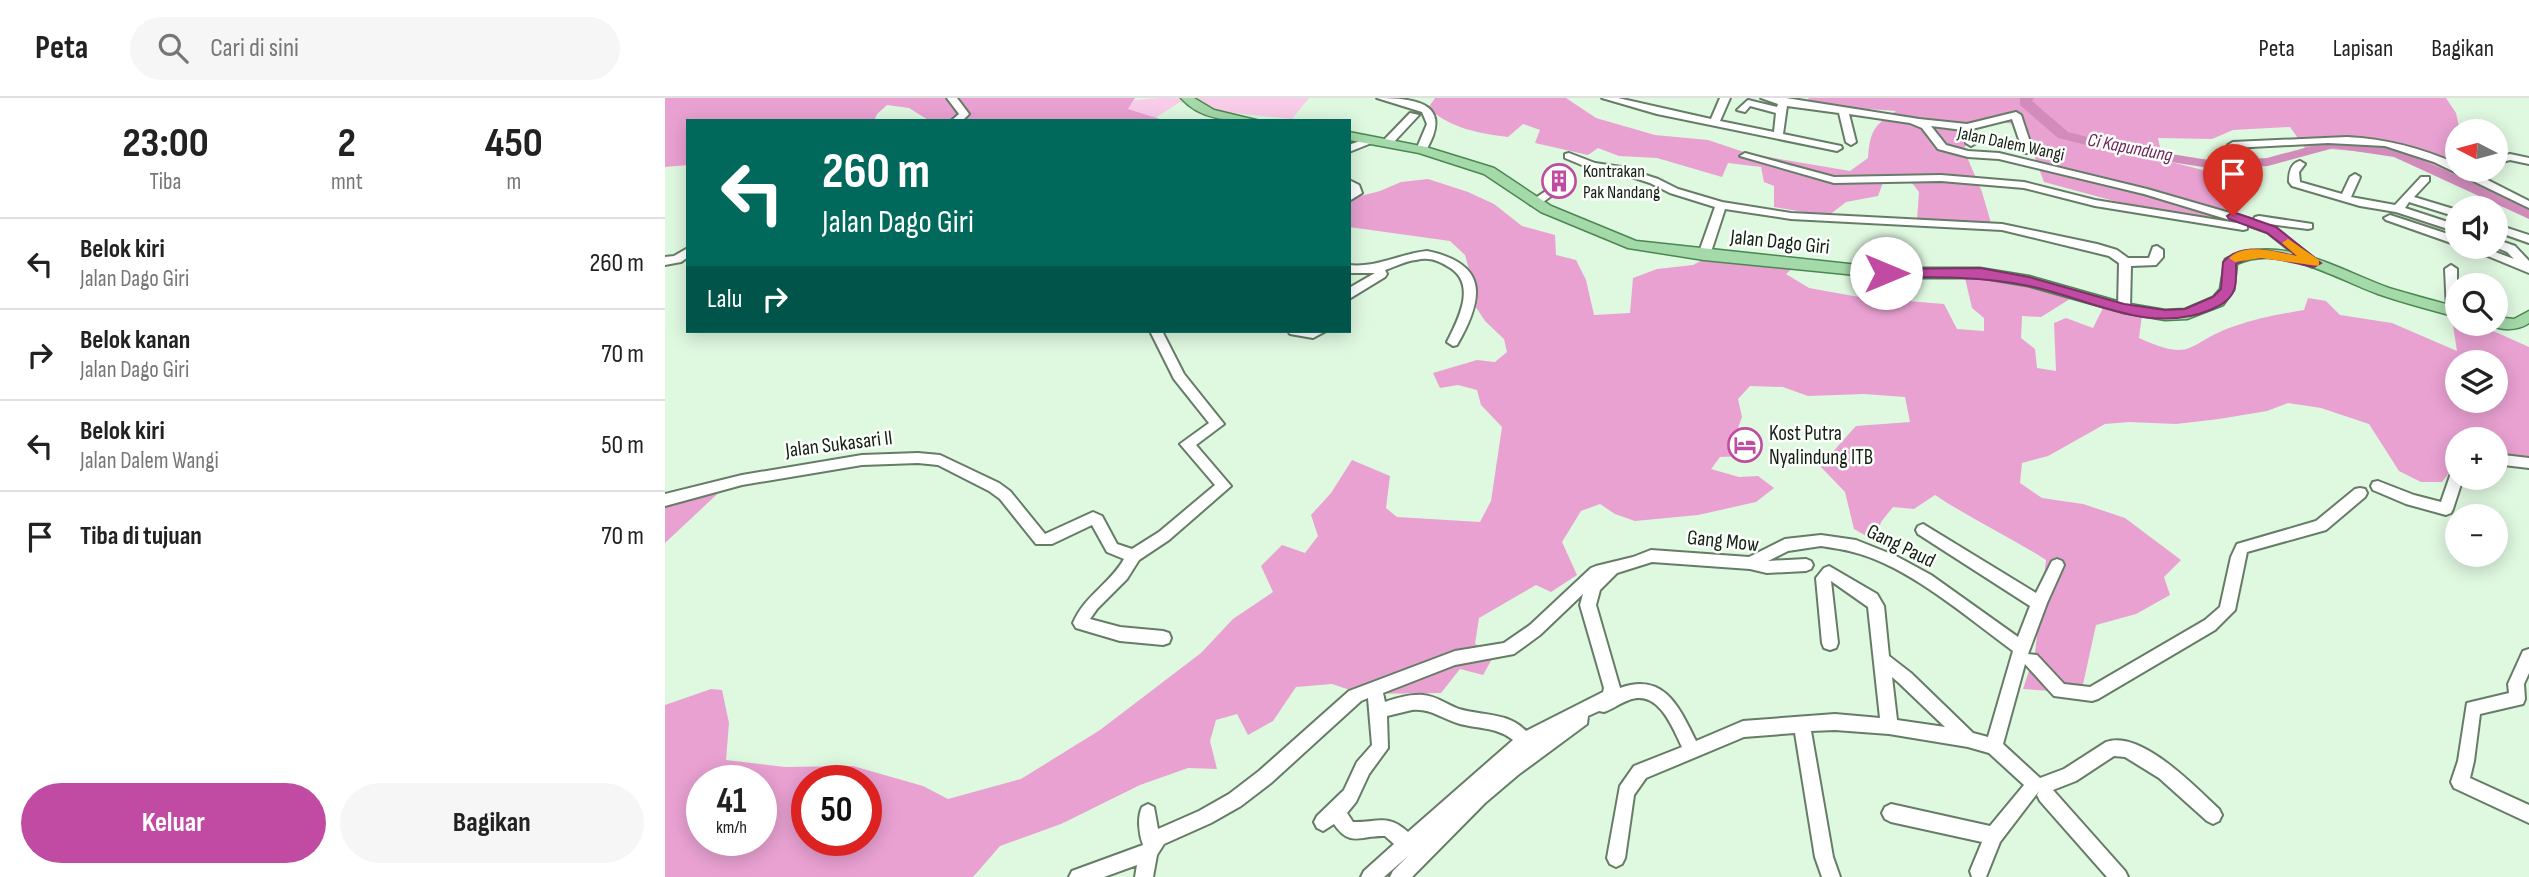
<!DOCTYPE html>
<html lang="id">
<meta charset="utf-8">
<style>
body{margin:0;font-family:"Sofia Sans Condensed",sans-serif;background:#f6f6f6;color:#222;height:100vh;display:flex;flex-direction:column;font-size:26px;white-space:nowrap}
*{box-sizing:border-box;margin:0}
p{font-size:23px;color:#767676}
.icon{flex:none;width:38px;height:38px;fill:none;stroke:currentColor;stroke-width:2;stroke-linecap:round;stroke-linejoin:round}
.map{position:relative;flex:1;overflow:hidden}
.sheet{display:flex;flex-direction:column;background:#fff;width:665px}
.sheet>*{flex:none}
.guide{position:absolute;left:21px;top:21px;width:665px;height:214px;border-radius:0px;box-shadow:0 4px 18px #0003;background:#00695c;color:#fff;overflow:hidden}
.needle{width:46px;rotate:276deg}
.buttons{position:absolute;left:1780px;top:21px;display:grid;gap:14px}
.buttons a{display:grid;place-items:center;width:63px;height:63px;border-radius:50%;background:#fff;box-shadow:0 4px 18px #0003;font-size:35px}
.speed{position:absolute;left:21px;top:667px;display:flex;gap:14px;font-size:35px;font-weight:700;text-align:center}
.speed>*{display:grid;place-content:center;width:91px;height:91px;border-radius:50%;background:#fff;box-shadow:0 4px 18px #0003;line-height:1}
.speed small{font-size:18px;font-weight:400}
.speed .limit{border:10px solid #d22;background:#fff;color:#111}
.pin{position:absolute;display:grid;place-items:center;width:60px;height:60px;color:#fff;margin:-72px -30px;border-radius:50% 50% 50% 0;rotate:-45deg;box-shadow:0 0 7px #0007}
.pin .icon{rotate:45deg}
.me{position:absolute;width:77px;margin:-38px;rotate:90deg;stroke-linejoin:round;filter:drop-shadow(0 0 5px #0008)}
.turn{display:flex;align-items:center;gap:24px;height:147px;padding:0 21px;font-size:32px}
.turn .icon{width:91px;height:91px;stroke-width:2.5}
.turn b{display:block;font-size:49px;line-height:60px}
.then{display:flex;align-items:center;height:66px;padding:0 21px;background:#0003;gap:14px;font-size:26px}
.eta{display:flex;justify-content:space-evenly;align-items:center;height:119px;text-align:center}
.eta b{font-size:42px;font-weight:700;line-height:49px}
.primary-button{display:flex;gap:14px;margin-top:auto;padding:14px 21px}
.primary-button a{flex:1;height:80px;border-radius:42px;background:#c14ba2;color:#fff;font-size:28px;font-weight:700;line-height:80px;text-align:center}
.primary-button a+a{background:#f6f6f6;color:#222}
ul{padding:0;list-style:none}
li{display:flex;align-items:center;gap:21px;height:91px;padding:0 21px;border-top:2px solid #e0e0e0}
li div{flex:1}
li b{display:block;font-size:26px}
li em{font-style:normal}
header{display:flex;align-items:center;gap:42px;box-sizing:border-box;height:98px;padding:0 35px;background:#fff;border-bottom:2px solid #e0e0e0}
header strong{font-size:33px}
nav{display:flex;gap:38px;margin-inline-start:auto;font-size:24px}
.search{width:490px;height:63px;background:#f6f6f6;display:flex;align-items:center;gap:18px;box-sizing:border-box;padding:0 24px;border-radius:38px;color:#767676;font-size:26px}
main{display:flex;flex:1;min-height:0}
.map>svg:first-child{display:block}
</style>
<header>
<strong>Peta</strong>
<div class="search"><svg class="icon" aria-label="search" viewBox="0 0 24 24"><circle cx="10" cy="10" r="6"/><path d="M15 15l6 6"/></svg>Cari di sini</div>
<nav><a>Peta</a><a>Lapisan</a><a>Bagikan</a></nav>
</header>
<main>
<section class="sheet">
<div class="eta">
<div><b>23:00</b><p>Tiba</p></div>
<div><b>2</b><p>mnt</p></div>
<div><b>450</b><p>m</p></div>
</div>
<ul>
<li><svg class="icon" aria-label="left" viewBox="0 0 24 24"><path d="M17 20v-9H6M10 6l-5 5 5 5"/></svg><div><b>Belok kiri</b><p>Jalan Dago Giri</p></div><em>260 m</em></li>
<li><svg class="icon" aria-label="right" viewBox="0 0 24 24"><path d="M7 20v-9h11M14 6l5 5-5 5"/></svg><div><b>Belok kanan</b><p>Jalan Dago Giri</p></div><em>70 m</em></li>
<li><svg class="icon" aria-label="left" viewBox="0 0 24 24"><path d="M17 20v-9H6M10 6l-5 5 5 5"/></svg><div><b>Belok kiri</b><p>Jalan Dalem Wangi</p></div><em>50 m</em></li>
<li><svg class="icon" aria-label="arrive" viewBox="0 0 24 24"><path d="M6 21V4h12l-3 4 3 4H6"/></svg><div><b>Tiba di tujuan</b></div><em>70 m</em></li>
</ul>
<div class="primary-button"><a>Keluar</a><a>Bagikan</a></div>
</section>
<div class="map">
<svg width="1864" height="779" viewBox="0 0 1864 779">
<rect width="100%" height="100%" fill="#dff8e0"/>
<path fill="#f9cdea" d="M495,0H644L627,21L540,12L515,4L490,20L462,11L470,2Z"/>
<path fill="#e9a1d2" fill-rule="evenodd" d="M0,0H470L463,11L501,23H265L244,10L222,7L212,16L209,23H23V67L0,69Z
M770,0H901L931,20L990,37L1043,42L1085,56L1185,73L1203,60C1205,33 1209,27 1231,13L1146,7L1143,0H1781L1791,15L1795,33H1792V72H1809L1795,88L1736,57L1652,50L1642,53L1625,29L1568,32L1547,41L1493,40L1498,62L1538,72L1590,76L1585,90L1567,103L1549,126L1497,116L1379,84L1358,28C1328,21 1311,21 1299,52L1317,94L1326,125L1252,122L1254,94L1240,76L1219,82L1213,98L1181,104L1163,118L1109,109V88L1099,84L1096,69L1063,65L1057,79L992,60L954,58L933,50L923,57L870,45L875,32L858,26L843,39C813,35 787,31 763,10Z
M763,81L803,94L829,106L857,128L890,137L891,157L911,162L921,182L929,217L965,215L968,180L992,171L1028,167L1043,159L1130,168L1121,176L1144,190L1194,199L1279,206L1292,231L1319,233V220L1307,210L1300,180L1340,182L1408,199L1376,219L1357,218L1356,240L1370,251L1372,270L1391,273L1389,225L1401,220L1428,230L1438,210L1477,217L1474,240C1531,266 1521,244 1570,228C1592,220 1616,216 1639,212L1643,200L1661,203L1675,217L1727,225L1792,253L1787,221L1792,222V226L1817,228L1864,249V359L1831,354L1830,341H1792V365L1777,384H1756L1734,373L1704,326L1656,310L1623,305L1602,313L1554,321L1511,326L1464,324L1440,326L1383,358L1357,365L1355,385L1377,400L1418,406L1460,420L1516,462L1499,479L1505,497L1471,516L1431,527L1417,591L1386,593L1358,591L1370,555L1381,462C1345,439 1306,421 1270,397L1249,411L1228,409L1216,424L1210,443L1189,431L1180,394L1155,368L1191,328L1245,324L1240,299L1199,296L1143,298L1118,289L1085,288L1073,301L1077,319L1073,330L1088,338L1078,358L1055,359L1046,371L1074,379L1093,378L1109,390L1091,404L1033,417L970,423L950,416L935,406L916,413L897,444L912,477L886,494L871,487L814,520L810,546L831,554L818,577L795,571L776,595L697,596L667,586L631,589L608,623L583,637L572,616L551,622L545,643L552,671L523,670L475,687L396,726L335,748L308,779H0V607L46,591L57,592L64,625L61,662L120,669L188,668L258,688L283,701L356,681L435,632L536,555L568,521L608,494L596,468L617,447L640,455L653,438L646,417L666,395L687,362L725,378L721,410L732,419L815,424L826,403L837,329L816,307L812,292L793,287L775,290L768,275L812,262L830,264L842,254L839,241L820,223L805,200V175L800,157L785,143L684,129V101L715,93L736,84ZM1792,264H1830V303H1792ZM37,682H96V742H37ZM142,682H201V742H142Z
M64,385L0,445V402Z"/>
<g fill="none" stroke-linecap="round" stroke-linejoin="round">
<path fill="#d28cbc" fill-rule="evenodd" d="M1355,0H1369L1367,3L1403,34L1462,49L1550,63L1602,60L1669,42L1732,51L1864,110V121L1729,59L1669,50L1603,68L1550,71L1462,57L1393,40L1355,7Z"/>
<g stroke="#667c66" stroke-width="4">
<path id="minor" d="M282,0H292L304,16L297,23H286L294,16Z
M712,0C753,0 789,6 760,54H752L751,52L762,26L757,14Z
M937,0H953L1046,21L1055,0H1065L1055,23L1109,34L1111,15L1085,8L1080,14L1072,12L1083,2L1112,9L1113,6L1096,0H1121L1254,21L1302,26L1351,14L1356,17L1368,53L1367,55H1359L1358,53L1347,21L1307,31L1311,45L1306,48L1301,45L1298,32L1266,28L1281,47L1303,53L1334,55L1482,91L1589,122L1590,119L1594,118L1647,126V130L1643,131L1597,125L1610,130L1655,165L1649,169L1645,168L1602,134L1582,127V131L1578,132L1430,108L1359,90L1276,83L1169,85L1075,58L1080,55L1169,79L1276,77L1359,84L1430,102L1578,126L1479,96L1334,61L1303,59L1273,51L1257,30L1245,25L1184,16L1191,44L1186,47L1181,44L1174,15L1122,8L1118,36L1176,48L1177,50L1172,53L992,16Z
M745,15L754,17L726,47H718V43Z
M705,39L710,42L709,44L684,54V47Z
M1682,39C1722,41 1756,50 1792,66V72H1803L1864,103V110L1769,64L1720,48L1663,45L1568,50L1563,47L1568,44Z
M904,55L930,65L956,69L993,81L1013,91L1057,104L1126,115L1337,126L1432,146L1452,152L1463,160H1484L1488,149L1492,148L1498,152V159L1491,167L1466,168L1465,210L1459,214L1453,210L1454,165L1444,158L1337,132L1126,121L1060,111L1045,157L1039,161L1033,157L1050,109L1005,95L985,85L951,74L924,70L900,60V56Z
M1845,56L1864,60V66L1845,62L1830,66V60Z
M1635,63L1640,66L1634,74L1635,84L1677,96L1685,79L1690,76L1695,79L1686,99L1730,107L1756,79H1764V83L1749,99L1792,112V119L1744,104L1740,110L1792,127V134L1731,114L1695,108L1627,88L1624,84C1624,76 1625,65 1635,63Z
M684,82L694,87L697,95L684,103L686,94Z
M896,83L900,84V88L874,107H866V103Z
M1725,117L1792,139V147L1721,122L1719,120Z
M1830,126L1864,137V145L1830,133Z
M1830,141L1850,148L1864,163V175L1801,149H1817L1849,161L1842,154L1830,149Z
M23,150V159L16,164L0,167V159L9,158Z
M762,153C824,166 819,200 792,247L788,248L782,244C794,220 813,184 782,168C772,162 763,159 751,162C740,163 730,169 720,172L722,176L720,179L684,201V190L710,175H684V167C712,170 734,156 762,153Z
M1786,167L1792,171V216L1788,217L1782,213L1780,171Z
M485,233H497L519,276L559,326L531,347L566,388L504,442L474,462L462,481L432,511L425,521L455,529L498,533L504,535L506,540L504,545L498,547L455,543L411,530L408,525C420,497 445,486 459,461L442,454L427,427L387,446H371L335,401L324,393L273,367L253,365L197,367L77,387L0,408V396L77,377L197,357L253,355L275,357L334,385L345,393L380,436L428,414L437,418L452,446L467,451L494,434L550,387L515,346L544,325L509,281Z
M623,233H661L648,240L625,236Z
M1830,356L1864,360V370L1830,366Z
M1792,373V380H1798L1788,411L1786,415L1781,417L1741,406L1708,392L1706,388L1708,384L1713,383L1749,397L1776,404L1785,378L1787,374Z
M1695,390L1700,391L1702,395L1700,399L1661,432L1582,454L1570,512L1550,532L1433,601L1427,603L1389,598L1360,566L1338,646L1375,680L1399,671L1441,644C1476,631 1531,690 1554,711L1557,717L1554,723L1548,726L1542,723L1494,680L1460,659L1449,658L1411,683L1388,692L1460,773L1463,779H1442L1375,703L1372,697L1374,693L1335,744L1321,779H1307L1305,773L1317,744L1226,724L1220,721L1217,715L1220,709L1226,706L1325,728L1359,687L1324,655L1303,649L1224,636L1170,632L1146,633L1168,759L1175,779H1157L1150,759L1130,635L1079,639L981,680L969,697L960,760L957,766L951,769L945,766L942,760L955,688L969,668L1017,649C1007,628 993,591 964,602C955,605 948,611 939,614L934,613L923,618L922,626L853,677L820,705L747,779H725L728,773L743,758L719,779H696L699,773L729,746L720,738C696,737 685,750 669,726L658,733L652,730L649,724L652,718L679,692L692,664L707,647L703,600L696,603L606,685L576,708L546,725L499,746L492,757L488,779H470L472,767L439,779H404L407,773L478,747C474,736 472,720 477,709L483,706L489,709L493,731L534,713L564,696L594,673L684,593L790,553L839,545L865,527L926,470L931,468L968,459L986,452L1084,459L1120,441L1156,437L1191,442L1231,458L1266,477L1353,539L1365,508L1253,436L1251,432L1253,428L1258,426L1371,495L1387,463L1392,461L1397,463L1399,467L1382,505L1363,556L1372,557L1399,586L1425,589L1540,522L1555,509L1566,459L1572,446L1651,423L1690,391ZM1156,448C1167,450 1178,451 1188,454C1242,467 1303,520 1348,553L1323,639L1308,635L1246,575L1224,558L1219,508L1212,496L1164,468L1159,470L1151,480L1157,545L1159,550L1165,552L1171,550L1173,545L1166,483L1203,509L1215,620L1170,616L1078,623L1031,643C1014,609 999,574 955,590L931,507L935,492L952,475L987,464L1085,471L1102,475L1141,473L1146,471L1148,467L1146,463L1141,461L1103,463L1123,453ZM918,496L915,507L939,590L938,594L861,633C843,614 818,618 794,611C782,607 772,598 758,597C746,596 732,600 720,604L718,595L790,567L849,556L875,537ZM1227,579L1234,585L1280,629L1232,622ZM747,612C766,610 777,621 795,626C814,631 832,629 848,642L743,734C722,715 712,725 688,724L682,715L691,704L704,676L723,650L722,618Z
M1864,551V575L1859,586L1860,601L1858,606L1815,616L1809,663L1805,680L1864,707V725L1789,690L1786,684L1793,663L1802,605L1844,595L1843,586L1858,553Z"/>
</g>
<g stroke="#4b8750" stroke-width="3">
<path id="major" d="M516,0H529L549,12L595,23C567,23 536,23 516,0Z
M684,34L761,49L829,70L886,108L971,143L1221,170H1315L1364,178L1459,205L1500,212L1520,211L1548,199L1555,191L1560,161C1615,134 1672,171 1724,190C1747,197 1770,203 1792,209V219C1766,212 1739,205 1713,196C1671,181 1616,145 1572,166L1569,192L1558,207L1522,221L1500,222L1459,215L1363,188L1315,180H1221L1039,162L963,150L876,114L819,76L754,55L684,42Z
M1864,213V225C1853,233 1835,233 1823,226H1830V219L1849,221Z"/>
</g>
<use href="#minor" fill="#fff" fill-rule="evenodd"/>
<use href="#major" fill="#a4d9a9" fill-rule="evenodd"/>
</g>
<path fill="#c14ba2" stroke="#7d3169" stroke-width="2" d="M1568,114L1611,129L1656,165L1649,169C1626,165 1592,152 1571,166C1571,174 1572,185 1569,192C1565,203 1554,208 1545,212C1482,238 1420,198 1359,187C1312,178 1268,179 1221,179L1214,175L1221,171L1315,170L1364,179L1459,206L1500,212L1520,211L1548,199L1556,191L1558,164C1577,143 1607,154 1632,158L1602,135L1564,121L1562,118Z"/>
<path fill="#f59e0b" d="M1623,141L1654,162V168L1596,160L1570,164L1564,160C1580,144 1612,154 1632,158L1617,145Z"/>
<defs>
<g id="building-ring" transform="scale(1.75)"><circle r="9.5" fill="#fafffa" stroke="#c14ba2" stroke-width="1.5"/><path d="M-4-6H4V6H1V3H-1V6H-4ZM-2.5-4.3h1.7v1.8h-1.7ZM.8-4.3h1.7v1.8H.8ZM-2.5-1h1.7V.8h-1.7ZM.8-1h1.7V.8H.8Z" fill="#c14ba2"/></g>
<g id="hotel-ring" transform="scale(1.75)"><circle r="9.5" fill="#fafffa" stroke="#c14ba2" stroke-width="1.5"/><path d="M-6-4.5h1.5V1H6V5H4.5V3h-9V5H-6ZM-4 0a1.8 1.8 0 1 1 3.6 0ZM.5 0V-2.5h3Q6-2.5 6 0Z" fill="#c14ba2"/></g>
</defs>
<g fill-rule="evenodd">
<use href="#building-ring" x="894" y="83"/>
<use href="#hotel-ring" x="1080" y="347"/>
</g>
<g text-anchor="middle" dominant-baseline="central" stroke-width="5" stroke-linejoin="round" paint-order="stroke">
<g font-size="18" fill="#161e16" stroke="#fafffa">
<text transform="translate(1346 46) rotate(12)">Jalan Dalem Wangi</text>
</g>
<g font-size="18" fill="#161e16" stroke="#fafffa" text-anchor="start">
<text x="918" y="73">Kontrakan<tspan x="918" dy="21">Pak Nandang</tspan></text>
</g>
<g font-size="19" font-style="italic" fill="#74215f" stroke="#fafffa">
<text transform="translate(1465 50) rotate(11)">Ci Kapundung</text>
</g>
<g font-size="21" fill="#161e16" stroke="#fafffa">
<text transform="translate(1115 144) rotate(6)">Jalan Dago Giri</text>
<text transform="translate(174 346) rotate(-7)">Jalan Sukasari II</text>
<text transform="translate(1058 443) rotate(6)">Gang Mow</text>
<text transform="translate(1236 448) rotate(26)">Gang Paud</text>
</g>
<g font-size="21" fill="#161e16" stroke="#fafffa" text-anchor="start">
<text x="1104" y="335">Kost Putra<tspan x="1104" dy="24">Nyalindung ITB</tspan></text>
</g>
</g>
</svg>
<div class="buttons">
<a><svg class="needle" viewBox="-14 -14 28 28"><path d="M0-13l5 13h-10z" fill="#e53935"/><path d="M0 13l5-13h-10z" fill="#767676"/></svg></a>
<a><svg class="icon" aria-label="sound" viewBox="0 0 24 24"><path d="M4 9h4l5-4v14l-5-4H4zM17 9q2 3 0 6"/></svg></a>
<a><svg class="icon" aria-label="search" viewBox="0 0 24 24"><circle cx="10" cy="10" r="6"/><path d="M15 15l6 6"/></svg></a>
<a><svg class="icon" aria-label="layers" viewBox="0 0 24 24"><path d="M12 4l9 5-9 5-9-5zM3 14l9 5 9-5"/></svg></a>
<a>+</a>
<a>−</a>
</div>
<div class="speed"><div>41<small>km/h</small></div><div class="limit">50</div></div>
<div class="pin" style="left:1568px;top:118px;background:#d93025"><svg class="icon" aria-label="arrive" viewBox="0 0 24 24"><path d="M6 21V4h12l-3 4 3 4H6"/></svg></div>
<svg class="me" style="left:1221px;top:175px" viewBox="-20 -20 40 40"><circle r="19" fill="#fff"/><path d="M0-13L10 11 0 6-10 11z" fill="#c14ba2"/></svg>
<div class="guide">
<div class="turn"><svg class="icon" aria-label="left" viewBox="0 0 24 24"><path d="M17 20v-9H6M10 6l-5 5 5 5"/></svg><div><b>260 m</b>Jalan Dago Giri</div></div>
<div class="then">Lalu<svg class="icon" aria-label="right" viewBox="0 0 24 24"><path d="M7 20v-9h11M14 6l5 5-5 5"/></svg></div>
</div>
</div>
</main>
